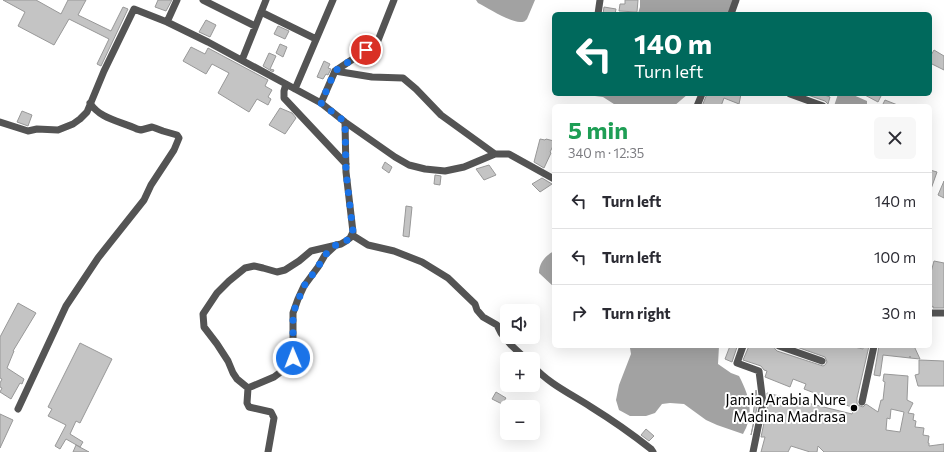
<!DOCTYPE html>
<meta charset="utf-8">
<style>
body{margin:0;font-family:Commissioner,sans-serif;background:#f7f7f7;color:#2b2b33;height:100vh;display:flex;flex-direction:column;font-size:15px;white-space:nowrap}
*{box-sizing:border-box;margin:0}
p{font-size:13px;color:#7c7c81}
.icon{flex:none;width:22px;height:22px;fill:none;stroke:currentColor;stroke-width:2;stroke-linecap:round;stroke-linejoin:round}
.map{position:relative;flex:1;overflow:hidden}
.panel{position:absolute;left:552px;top:104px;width:380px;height:244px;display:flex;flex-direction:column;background:#fff;border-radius:6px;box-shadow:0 4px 16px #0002}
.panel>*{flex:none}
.top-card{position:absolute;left:552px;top:12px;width:380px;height:84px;border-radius:6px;box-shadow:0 4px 16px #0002;background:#00695c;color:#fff;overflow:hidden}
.controls{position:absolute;left:500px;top:304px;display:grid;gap:8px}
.controls a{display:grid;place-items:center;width:40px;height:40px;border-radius:6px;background:#fff;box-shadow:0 4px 16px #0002;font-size:20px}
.pin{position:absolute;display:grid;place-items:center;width:34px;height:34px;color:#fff;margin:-17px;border:2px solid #fff;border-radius:50%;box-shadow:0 1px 4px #0007}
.me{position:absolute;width:44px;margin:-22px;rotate:359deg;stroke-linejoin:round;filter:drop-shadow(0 0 3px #0008)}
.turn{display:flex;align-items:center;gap:14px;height:84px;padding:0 16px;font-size:18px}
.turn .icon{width:52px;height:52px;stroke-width:2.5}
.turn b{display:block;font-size:28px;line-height:34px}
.round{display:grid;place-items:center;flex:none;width:42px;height:42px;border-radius:6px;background:#f7f7f7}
.head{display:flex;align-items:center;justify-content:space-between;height:68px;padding:0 16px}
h1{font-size:24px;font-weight:700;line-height:30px;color:#1e9e55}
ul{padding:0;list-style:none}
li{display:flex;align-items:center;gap:12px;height:56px;padding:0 16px;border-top:1px solid #e1e1e2}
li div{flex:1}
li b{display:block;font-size:15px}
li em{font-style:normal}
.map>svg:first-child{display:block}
</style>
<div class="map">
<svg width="944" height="452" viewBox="0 0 944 452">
<rect width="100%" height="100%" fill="#fff"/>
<path fill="#a2a2a2" d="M476,0H535L527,19C525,21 525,22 521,22C511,23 488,8 478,3Z
M640,0H733L728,14H628L631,13H638L640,7Z
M592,94H688L674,106H617L603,97L595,96Z
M838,94H851L867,101V106H834Z
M554,251V287L539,273C539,263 545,256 554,251Z
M629,346H719L718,364L731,373L739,376C749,395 755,414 743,434L717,425L706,420L684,404L670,403L662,404L655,413L646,416H630L619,410L616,400L619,385L631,354L630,348Z"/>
<path fill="#c4c4c4" stroke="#989898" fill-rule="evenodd" d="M3,0H36L61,14L68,0H86L78,15L111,31L123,7L128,9L101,66L97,64L109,39L69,19L54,45L18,26L25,12Z
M158,0H172L166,11L155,7Z
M625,0H638L637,12L619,11L620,4H625Z
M604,7L616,9L615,14H603Z
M206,20L216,25L210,37L199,32Z
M278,26L289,31L285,39L274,34Z
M280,44L287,47L283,57L276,53Z
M191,47L205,54L208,48L268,80L265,86L272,90L268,97L271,99L268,105L257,99L249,112L218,93L229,73L212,64L206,74L183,61Z
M934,50L944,56V70L930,63V57Z
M269,53L276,56L270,69L274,70L273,72L263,66Z
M324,61L330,64L328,68L331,69L328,75L326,74L323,79L317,77Z
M707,94H741L739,104L724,98L721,106H702Z
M805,94H822L830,97L828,104L825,101Z
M863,94H882L878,102Z
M885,100L900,106H882Z
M280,108L292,113L296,118L285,134L269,125Z
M22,111L32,115L28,126L17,122Z
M540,139L545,140L546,139L554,141V144L550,152L551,153L544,168L534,162Z
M385,162L392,167L389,173L382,168Z
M489,165L496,175L484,180L476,169Z
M930,170L937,172L931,189H930Z
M435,175L441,176L440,185L434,184Z
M542,178L552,184L540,192L532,184Z
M944,181V198L938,195Z
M406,206L412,207L409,237L403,236Z
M934,261L944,263V308H933V306L930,308V276Z
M18,303L36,313L13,351H14L7,368L24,379L22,384L20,383L11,399L0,392L2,388L0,387V383L2,379L0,378V337Z
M80,343L112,359L80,423L76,421L70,434L83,442L80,447L66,439L60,449L55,446L66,425L48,416L52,409L48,407Z
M730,346H734L737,347L732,362L725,359Z
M749,346H774L775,349L777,351L823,366L825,365L827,362L825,357L794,346H850L863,349V346H869L857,398V403L858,405L863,407L866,404L878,412L881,400H883L885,382L883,381L884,374L908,376L907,400L913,403L908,413L914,414L913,420L916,421L915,427L924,428L923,435L929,436L928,443H929V446L944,444V452H824L818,446L817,452H810L791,446L788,452H761L765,437H761L768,404L767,393L852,414L854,408L804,389L806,384L793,379L790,387L765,377L767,371L764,370L761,366L743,360ZM891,409L904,412L900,432L886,430L887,418L890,419Z
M879,346H914L920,359L910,358V356V358L883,355L880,376L874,375Z
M919,360L944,361V386H918L915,375L919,374Z
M756,390L758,403L751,435L755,416H753Z
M496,392L506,398L502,404L492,399Z
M0,414L13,420L0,448Z
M646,429L654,436L649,441L641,435Z
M76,445L89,452H73Z"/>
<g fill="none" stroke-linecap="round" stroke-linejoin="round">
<path stroke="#545454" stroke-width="7" d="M203,0L255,26
M261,12L316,39
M598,14L600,0
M731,14L736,0
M167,22L177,0
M242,60L266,0
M335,71L372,77L403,78L416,89L441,115L495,154
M286,84L284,91V98L346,164
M295,89L333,0
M790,94L823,106
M321,103L335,71L377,43L394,0
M697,106L702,94
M0,122L28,131L37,129L58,130L73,124L80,119L87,112L104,71L134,9L167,22L208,42L321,103L345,122L346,172L353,232L350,238L346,241L341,244L311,251L299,261L285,270L277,272L263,268L254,266L245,268L229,281L217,293L203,314L204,327L217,344L228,361L233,373L237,379L248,388L247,403L249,407L271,412L274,418L268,452
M345,122L395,157L409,165L425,169L445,171L464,167L495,154H509L554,179
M352,235L368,245L394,251L422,262L448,278L475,304L477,310L483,317L497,325L501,333L511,345L526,359
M930,313H944
M743,346L737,363L759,371L763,403L753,452
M779,346L822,361
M533,366C549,384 571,394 591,407C612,420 632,434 651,449L653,452
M248,388L274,377L282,371L293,358V313L298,299L304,286L318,267L325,255L336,245
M862,402L874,346
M18,409L66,306L98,258L144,200L151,185L174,150L179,138L177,135L163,131L155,128L152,127L141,130L137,129C120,121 100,119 90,103"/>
</g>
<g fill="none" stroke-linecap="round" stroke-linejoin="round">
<path stroke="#1a73e8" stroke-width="7" stroke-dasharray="0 12.6" d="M293,358V313L304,286L318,267L325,255L337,244L346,241L350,238L353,232L346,172L345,122L321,103L335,71L366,50"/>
</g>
<circle fill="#000" stroke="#fff" stroke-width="1.5" cx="854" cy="408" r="4"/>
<g text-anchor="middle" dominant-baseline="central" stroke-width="4" stroke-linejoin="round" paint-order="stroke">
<g font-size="15" fill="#000" stroke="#fff" text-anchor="end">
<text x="846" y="399">Jamia Arabia Nure<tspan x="846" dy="17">Madina Madrasa</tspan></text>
</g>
</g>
</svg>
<div class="controls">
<a><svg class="icon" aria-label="sound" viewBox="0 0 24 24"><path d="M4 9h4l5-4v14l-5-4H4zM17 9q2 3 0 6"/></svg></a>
<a>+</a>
<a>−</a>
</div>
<div class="pin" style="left:366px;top:50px;background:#d93025"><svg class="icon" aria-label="arrive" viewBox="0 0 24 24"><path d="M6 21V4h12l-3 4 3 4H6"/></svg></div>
<svg class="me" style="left:293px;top:358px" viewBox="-20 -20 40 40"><circle r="17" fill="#1a73e8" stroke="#fff" stroke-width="3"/><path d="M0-11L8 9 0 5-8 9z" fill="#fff"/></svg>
<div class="top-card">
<div class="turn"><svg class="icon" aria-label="left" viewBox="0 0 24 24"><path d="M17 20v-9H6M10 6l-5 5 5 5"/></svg><div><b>140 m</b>Turn left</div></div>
</div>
<section class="panel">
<div class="head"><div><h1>5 min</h1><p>340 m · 12:35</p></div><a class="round"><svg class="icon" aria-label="close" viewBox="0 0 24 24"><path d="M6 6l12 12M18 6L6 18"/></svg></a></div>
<ul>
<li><svg class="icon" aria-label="left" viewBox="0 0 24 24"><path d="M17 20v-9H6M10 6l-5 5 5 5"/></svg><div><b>Turn left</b></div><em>140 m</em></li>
<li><svg class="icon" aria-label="left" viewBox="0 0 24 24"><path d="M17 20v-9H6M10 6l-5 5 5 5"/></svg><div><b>Turn left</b></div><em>100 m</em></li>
<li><svg class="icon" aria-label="right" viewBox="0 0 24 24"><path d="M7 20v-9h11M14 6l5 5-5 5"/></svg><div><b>Turn right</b></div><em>30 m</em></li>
</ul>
</section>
</div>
